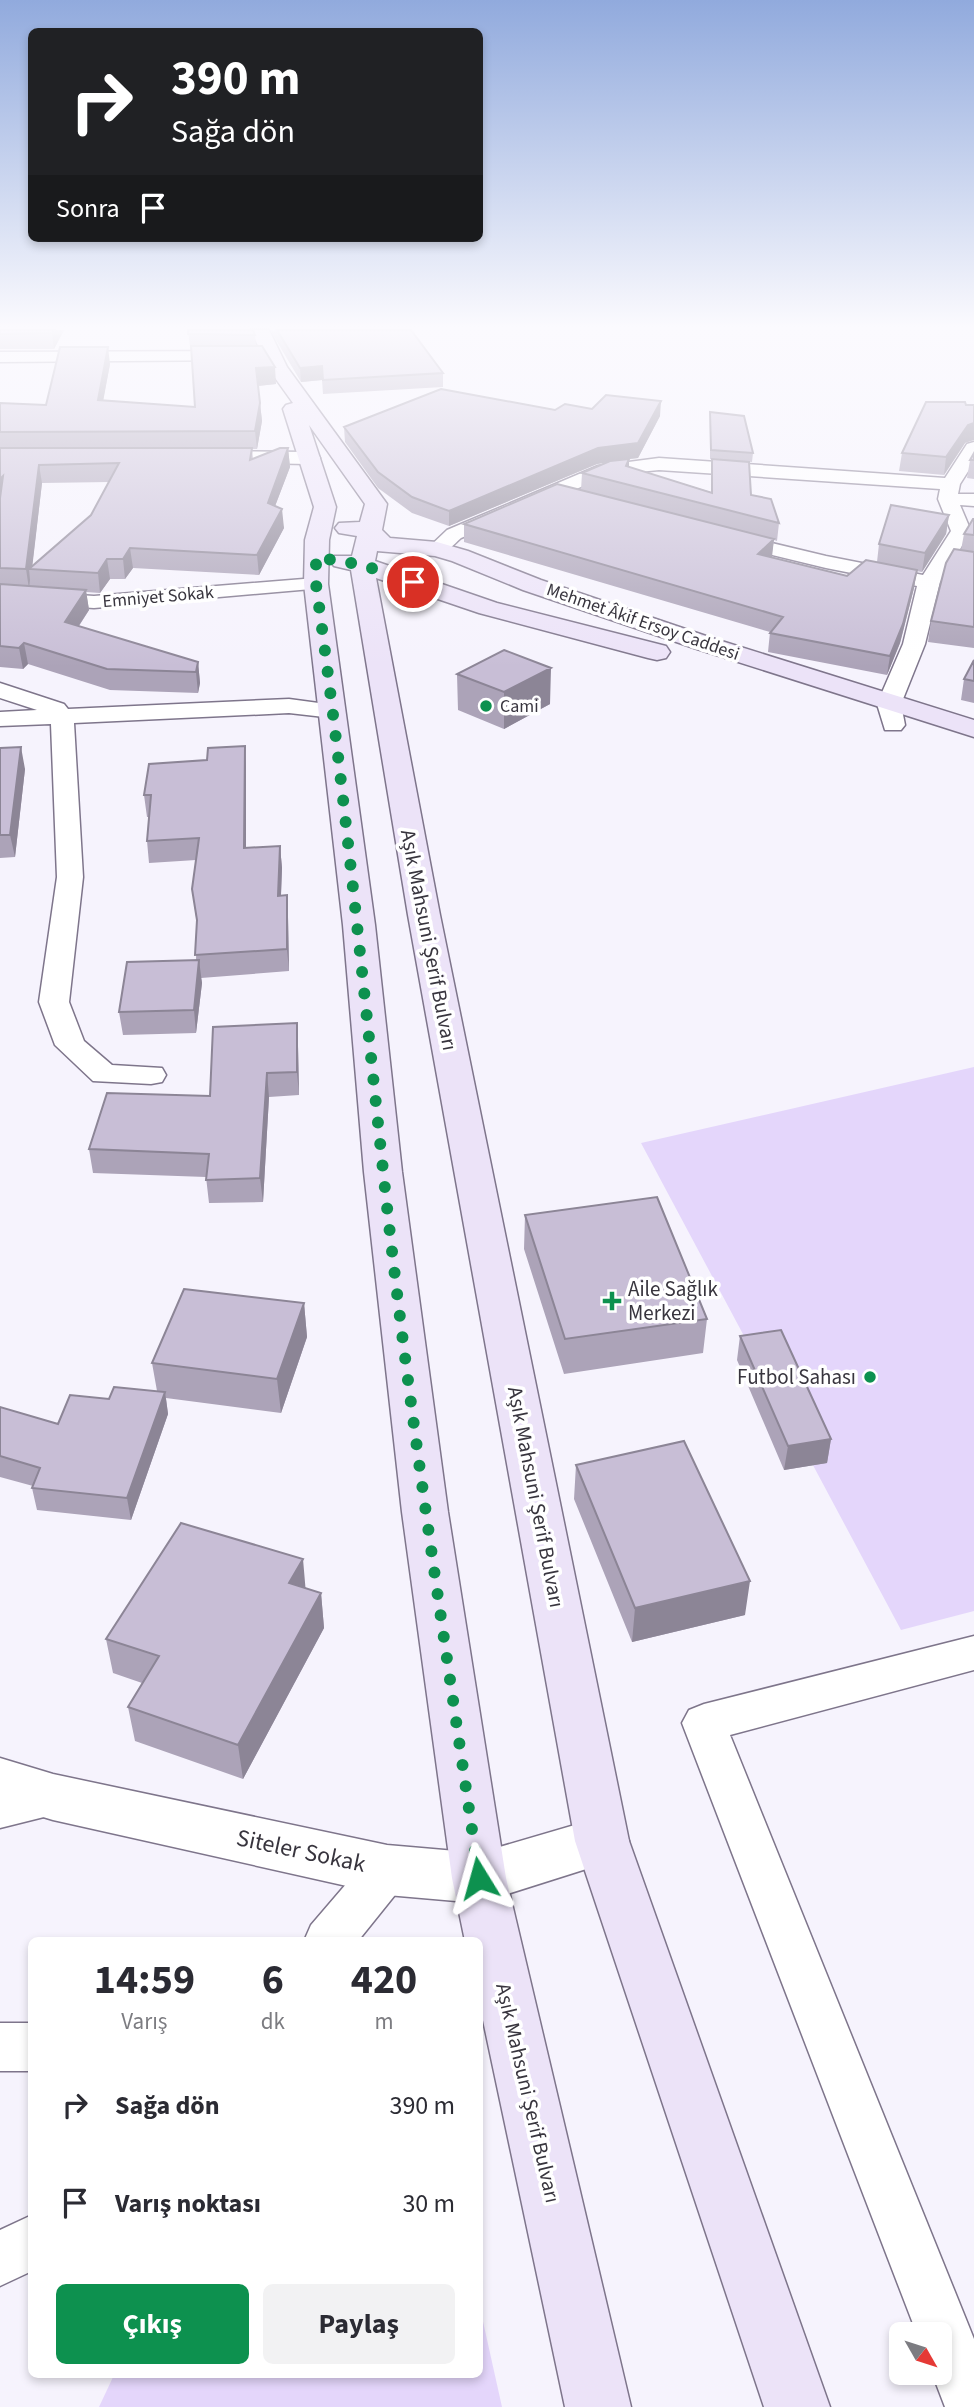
<!DOCTYPE html>
<html lang="tr">
<meta charset="utf-8">
<style>
body{margin:0;font-family:"Source Sans 3",sans-serif;background:#f2f2f3;color:#2b2b33;height:100vh;display:flex;flex-direction:column;font-size:26px;white-space:nowrap}
*{box-sizing:border-box;margin:0}
p{font-size:23px;color:#7c7c81}
.icon{flex:none;width:38px;height:38px;fill:none;stroke:currentColor;stroke-width:2;stroke-linecap:round;stroke-linejoin:round}
.map{position:relative;flex:1;overflow:hidden}
.side{position:absolute;left:28px;top:1937px;width:455px;height:441px;display:flex;flex-direction:column;background:#fff;border-radius:10px;box-shadow:0 4px 10px #0003}
.side>*{flex:none}
.hud{position:absolute;left:28px;top:28px;width:455px;height:214px;border-radius:10px;box-shadow:0 4px 10px #0003;background:#202124;color:#fff;overflow:hidden}
.needle{width:46px;rotate:129deg}
.controls{position:absolute;left:889px;top:2322px;display:grid;gap:14px}
.controls a{display:grid;place-items:center;width:63px;height:63px;border-radius:10px;background:#fff;box-shadow:0 4px 10px #0003;font-size:35px}
.pin{position:absolute;display:grid;place-items:center;width:60px;height:60px;color:#fff;margin:-30px;border:4px solid #fff;border-radius:50%;box-shadow:0 2px 7px #0007}
.me{position:absolute;width:77px;margin:-38px;rotate:352deg;stroke-linejoin:round;filter:drop-shadow(0 0 5px #0008)}
.turn{display:flex;align-items:center;gap:24px;height:147px;padding:0 28px;font-size:32px}
.turn .icon{width:91px;height:91px;stroke-width:2.5}
.turn b{display:block;font-size:49px;line-height:60px}
.then{display:flex;align-items:center;height:66px;padding:0 28px;background:#0003;gap:14px;font-size:26px}
.eta{display:flex;justify-content:space-evenly;align-items:center;height:119px;text-align:center}
.eta b{font-size:42px;font-weight:700;line-height:49px}
.button{display:flex;gap:14px;margin-top:auto;padding:14px 28px}
.button a{flex:1;height:80px;border-radius:10px;background:#0d914f;color:#fff;font-size:28px;font-weight:700;line-height:80px;text-align:center}
.button a+a{background:#f2f2f3;color:#2b2b33}
ul{padding:0;list-style:none}
li{display:flex;align-items:center;gap:21px;height:98px;padding:0 28px}
li div{flex:1}
li b{display:block;font-size:26px}
li em{font-style:normal}
.map>svg:first-child{display:block}
</style>
<div class="map">
<svg width="974" height="2407" viewBox="0 0 974 2407">
<rect width="100%" height="100%" fill="#f6f3fd"/>
<path fill="#e4d6fb" d="M974,1067V1611L901,1630L641,1143Z
M480,2308L502,2407H99L114,2375H480Z"/>
<g fill="none" stroke-linecap="round" stroke-linejoin="round">
<g stroke="#7e758b" stroke-width="3">
<path id="minor" d="M237,351L243,352L245,356L243,360L0,362V352Z
M974,442V462L960,484L958,494H974V506L960,505L971,531L940,582L925,644L901,704L905,725L901,730H885L877,704L903,644L917,586L826,568L723,543L720,539L723,535L730,533L826,556L923,575L951,531L938,499L940,489L659,470L609,475L461,538C451,547 444,557 430,553L427,549L447,530L598,466L659,458L945,478L967,444Z
M316,578L323,580L327,584L323,588L94,608L0,602V590L94,596Z
M0,683L64,704L68,709L289,699L341,706L345,711L341,716L333,718L289,713L74,723L83,877L69,1002L84,1041L112,1065L162,1068L166,1075L162,1082L151,1084L93,1081L55,1045L39,1002L57,877L51,724L0,726V712L37,710L0,698Z
M974,1636V1670L730,1735L974,2339V2407H945L932,2373H940V2334H917L682,1723L689,1710L704,1704Z
M52,1777L68,1783L74,1797L68,1811L0,1828V1788Z
M387,1849L403,1855L410,1870L403,1885L358,1941H304L311,1925L371,1855Z
M0,2023H32V2071H0Z
M32,2215V2271L0,2286V2230Z"/>
</g>
<g stroke="#7e758b" stroke-width="3">
<path id="tertiary" d="M199,451L309,452L317,453L320,458L317,463L309,464L191,462L188,457L191,452Z
M0,1758L53,1774L387,1845L479,1853L602,1817L621,1824L629,1841L621,1858L479,1903L387,1895L53,1820L0,1804Z"/>
</g>
<g stroke="#7e758b" stroke-width="3">
<path id="secondary" d="M251,330H269L287,367L387,504L382,530L390,538L437,542L468,551L541,580L712,638L974,720V737L694,648L523,590L452,561L435,556L377,551L375,561L497,603L666,646L670,652L666,658L657,660L648,658L479,613L376,578L440,915L629,1841L830,2407H764L575,1841L408,915L351,570L334,566L330,561L334,556H352L357,536L339,533L335,528L339,523L360,522L365,504L309,425L336,507L329,540L328,584L375,925L402,1172L448,1512L506,1878L631,2407H565L480,2006V1941H465L452,1878L402,1512L364,1172L343,925L304,584L305,540L314,507L283,409L286,405L293,403L268,368Z"/>
</g>
<use href="#minor" fill="#fff" fill-rule="evenodd"/>
<use href="#tertiary" fill="#fff" fill-rule="evenodd"/>
<use href="#secondary" fill="#ece3f8" fill-rule="evenodd"/>
</g>
<path fill="#aca3b8" fill-rule="evenodd" d="M0,330H64L54,349H0Z
M188,330L255,335L256,346L276,384L258,386L262,421L257,449H252L253,459L288,448L290,467L275,506L284,528L259,575L133,568L125,579H110L100,593L86,592L89,610L79,626L198,662L200,683L198,693L110,690L28,664L23,669L0,667V403L46,405L110,364L103,400L195,407L191,347H190ZM109,482L91,515L32,566L42,483Z
M270,330H411L443,373V387L323,394L322,380L301,382Z
M592,409L660,416L638,458L629,459V467L711,492L712,459L751,495L779,523L777,541L774,540L771,558L847,576L877,562L879,544L949,515L946,534L922,572L916,571L914,588L900,643L887,675L768,652L770,632L464,542V524L581,490L582,473L607,462L597,464L449,526L412,513L378,488L345,442L344,427L555,410Z
M710,412L753,453L752,462L710,459Z
M965,443L944,475L899,471L902,453Z
M974,453V479L967,478L970,460Z
M974,519V648L928,642L931,621L961,550L964,534Z
M974,660V703L961,700L964,679Z
M457,674L550,704L504,729L458,710Z
M245,746L246,767V848L280,846L282,868L281,896L288,917L289,971L201,978L202,983L196,1033L123,1035L119,1012L196,960L197,924L192,889L196,860L149,863L147,841L149,817H147L144,795L207,760Z
M0,748L25,769L15,857L0,858Z
M297,1023L298,1046L299,1095L269,1097L263,1202L209,1203L206,1177L93,1173L89,1149L210,1096Z
M525,1215L707,1319L703,1353L564,1374L524,1249Z
M304,1303L307,1337L281,1413L166,1398L168,1414L131,1520L37,1510L32,1488L33,1486L0,1477V1407L58,1424L109,1399L157,1391L152,1363Z
M740,1336L831,1439L827,1463L784,1470L737,1360Z
M576,1465L745,1615L632,1642L574,1499Z
M305,1588L321,1593L324,1628L243,1779L135,1741L128,1707L142,1683L113,1673L106,1639Z"/>
<path fill="#8c8596" d="M54,330H64L54,349L52,333Z
M108,347L110,364L100,418L98,400Z
M322,366V380L301,382L300,368Z
M275,367L276,384L257,386L256,368Z
M661,401L660,416L638,458L629,459V476L626,466L629,459L597,464L449,526V511Z
M260,403L262,421L257,449L255,431Z
M974,423V440L965,443L944,475L946,457L968,425Z
M288,448L290,467L269,522L268,503Z
M39,465L42,483L32,569H29L30,580L29,589L26,569Z
M3,476L0,500V479Z
M282,509L284,528L259,575L257,555Z
M949,515L946,534L922,572L925,553Z
M774,539L772,557L757,572L758,554Z
M130,548L133,568L125,579L123,559Z
M107,559L110,579L100,593L98,573Z
M917,570L914,588L900,643L887,675L890,656Z
M86,590L89,610L68,642L65,622Z
M24,643L28,664L23,669L19,648Z
M198,662L200,683L198,693L196,672Z
M551,668L550,704L504,729V692Z
M245,746L246,767V870L244,848Z
M21,747L25,769L15,857L10,835Z
M280,846L282,868L280,918L278,896Z
M287,895L288,917L289,971L287,949Z
M199,960L202,983L196,1033L194,1010Z
M297,1023L298,1046L299,1095L297,1072Z
M267,1073L269,1097L263,1202L260,1178Z
M304,1303L307,1337L281,1413L277,1379Z
M165,1392L168,1414L131,1520L127,1498Z
M831,1439L827,1463L784,1470L788,1446Z
M303,1559L306,1594L289,1583Z
M750,1581L745,1615L632,1642L635,1608Z
M321,1593L324,1628L243,1779L238,1745Z"/>
<path fill="#c8bed6" stroke="#8c8596" stroke-width="2" d="M0,330H54L52,333L0,334Z
M188,330H253L255,335L188,334Z
M277,330H411L443,373L323,380L322,366L300,368Z
M191,346H262L275,367L256,368L260,403L255,431L0,432V403L46,405L60,347H108L98,400L195,407Z
M441,389L555,410L565,404L592,409L606,395L661,401L638,443L598,448L449,511L412,497L378,472L344,427Z
M926,402H965L966,405H974V423L968,425L946,457L902,453Z
M710,412L744,416L753,453L711,450Z
M0,448H252L250,460L280,448H288L268,503L282,509L257,555L130,548L123,559H107L98,573L29,569L91,515L119,463L39,465L26,569L0,568V498L3,476L0,479Z
M974,453V460H970Z
M629,459L626,466L712,493V459L749,462L751,495L771,499L779,523L582,473L610,461Z
M557,484L774,539L758,554L847,576L866,560L917,570L903,624L890,656L770,633L783,617L464,524Z
M891,505L949,515L925,553L879,544Z
M973,519H974V535L964,534Z
M954,549L974,552V627L931,621L946,563Z
M0,584L86,590L65,622L198,662L196,672L107,669L24,643L19,648L0,646Z
M504,650L551,668L504,692L457,674Z
M974,660V681L964,679Z
M245,746L244,848L280,846L278,896L287,895V949L195,955L197,920L192,889L199,838L147,841L151,795H144L149,764L207,760L208,748Z
M21,747L10,835H0V748Z
M199,960L194,1010L119,1012L127,962Z
M297,1023V1072L267,1073L260,1178L206,1180L209,1154L89,1149L107,1093L210,1096L213,1027Z
M657,1197L707,1319L565,1339L525,1215Z
M184,1289L304,1303L277,1379L152,1363Z
M781,1330L831,1439L788,1446L740,1336Z
M114,1387L165,1392L127,1498L32,1488L40,1468L0,1456V1407L58,1424L70,1395L109,1399Z
M684,1441L750,1581L635,1608L576,1465Z
M181,1523L303,1559L289,1583L321,1593L238,1745L128,1707L159,1656L106,1639Z"/>
<linearGradient id="sky" x2="0" y2="1"><stop stop-color="#91aadd"/><stop offset="0.49" stop-color="#fbfafe"/><stop offset="1" stop-color="#fbfafe" stop-opacity="0"/></linearGradient>
<rect width="974" height="667" fill="url(#sky)"/>
<g fill="none" stroke-linecap="round" stroke-linejoin="round">
<path stroke="#0d914f" stroke-width="12" stroke-dasharray="0 21.6" d="M413,582L362,565L316,557V584C343,779 362,974 383,1170C408,1407 445,1642 479,1878"/>
</g>
<g fill="#0d914f" stroke="#fff" stroke-width="2.5">
<circle cx="486" cy="706" r="7"/>
<path d="M608.5 1290.5h7v7h7v7h-7v7h-7v-7h-7v-7h7z"/>
<circle cx="870" cy="1377" r="7"/>
</g>
<g text-anchor="middle" dominant-baseline="central" stroke-width="7" stroke-linejoin="round" paint-order="stroke">
<g font-size="18" fill="#38353e" stroke="#fff">
<text transform="translate(158 597) rotate(-5)">Emniyet Sokak</text>
<text transform="translate(643 622) rotate(19)">Mehmet Âkif Ersoy Caddesi</text>
</g>
<g font-size="18" fill="#38353e" stroke="#fff" text-anchor="start">
<text x="500" y="706">Cami</text>
</g>
<g font-size="21" fill="#38353e" stroke="#fff">
<text transform="translate(429 940) rotate(79)">Aşık Mahsuni Şerif Bulvarı</text>
<text transform="translate(536 1497) rotate(79)">Aşık Mahsuni Şerif Bulvarı</text>
<text transform="translate(528 2093) rotate(77)">Aşık Mahsuni Şerif Bulvarı</text>
</g>
<g font-size="21" fill="#38353e" stroke="#fff" text-anchor="start">
<text x="628" y="1289">Aile Sağlık<tspan x="628" dy="24">Merkezi</tspan></text>
<text x="856" y="1377" text-anchor="end">Futbol Sahası</text>
</g>
<g font-size="24" fill="#38353e" stroke="#fff">
<text transform="translate(301 1851) rotate(12)">Siteler Sokak</text>
</g>
</g>
</svg>
<div class="controls">
<a><svg class="needle" viewBox="-14 -14 28 28"><path d="M0-13l5 13h-10z" fill="#e53935"/><path d="M0 13l5-13h-10z" fill="#7c7c81"/></svg></a>
</div>
<div class="pin" style="left:413px;top:582px;background:#d93025"><svg class="icon" aria-label="arrive" viewBox="0 0 24 24"><path d="M6 21V4h12l-3 4 3 4H6"/></svg></div>
<svg class="me" style="left:479px;top:1878px" viewBox="-20 -20 40 40"><path d="M0-17L14 15 0 8-14 15z" fill="#0d914f" stroke="#fff" stroke-width="4"/></svg>
<div class="hud">
<div class="turn"><svg class="icon" aria-label="right" viewBox="0 0 24 24"><path d="M7 20v-9h11M14 6l5 5-5 5"/></svg><div><b>390 m</b>Sağa dön</div></div>
<div class="then">Sonra<svg class="icon" aria-label="arrive" viewBox="0 0 24 24"><path d="M6 21V4h12l-3 4 3 4H6"/></svg></div>
</div>
<section class="side">
<div class="eta">
<div><b>14:59</b><p>Varış</p></div>
<div><b>6</b><p>dk</p></div>
<div><b>420</b><p>m</p></div>
</div>
<ul>
<li><svg class="icon" aria-label="right" viewBox="0 0 24 24"><path d="M7 20v-9h11M14 6l5 5-5 5"/></svg><div><b>Sağa dön</b></div><em>390 m</em></li>
<li><svg class="icon" aria-label="arrive" viewBox="0 0 24 24"><path d="M6 21V4h12l-3 4 3 4H6"/></svg><div><b>Varış noktası</b></div><em>30 m</em></li>
</ul>
<div class="button"><a>Çıkış</a><a>Paylaş</a></div>
</section>
</div>
